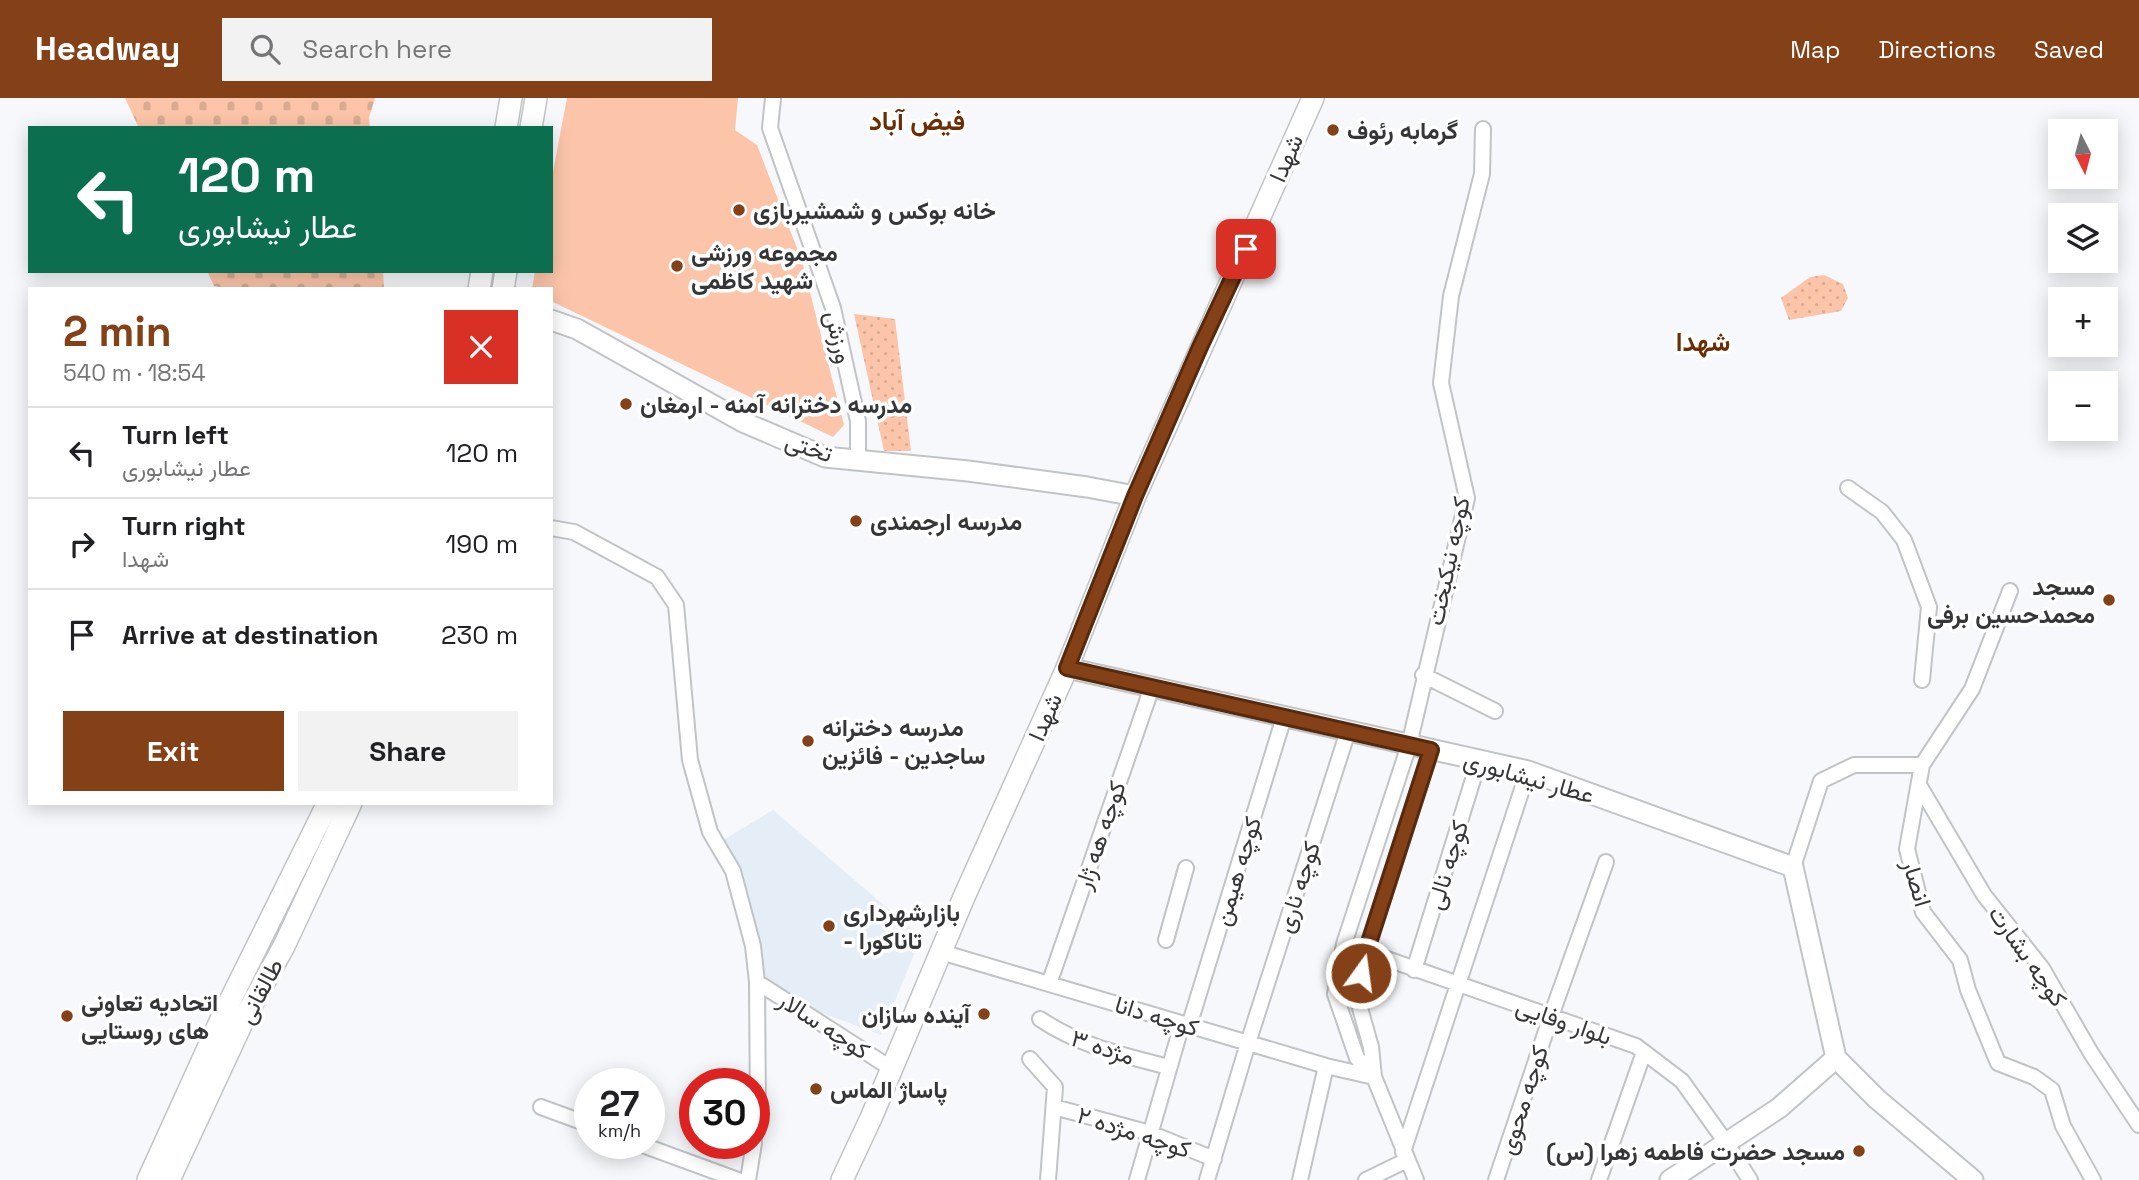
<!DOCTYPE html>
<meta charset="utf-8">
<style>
body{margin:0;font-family:"Space Grotesk",Vazirmatn,sans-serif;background:#f2f2f2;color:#202124;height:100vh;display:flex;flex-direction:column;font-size:26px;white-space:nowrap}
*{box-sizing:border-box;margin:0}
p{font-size:23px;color:#757577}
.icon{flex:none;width:38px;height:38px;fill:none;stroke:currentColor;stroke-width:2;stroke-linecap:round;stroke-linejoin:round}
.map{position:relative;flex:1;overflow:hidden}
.details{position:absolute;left:28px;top:189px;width:525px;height:518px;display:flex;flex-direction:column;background:#fff;border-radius:0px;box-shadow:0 4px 18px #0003}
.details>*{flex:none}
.hud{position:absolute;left:28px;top:28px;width:525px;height:147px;border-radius:0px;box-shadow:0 4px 18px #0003;background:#0b6e4f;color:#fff;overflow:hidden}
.needle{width:46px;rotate:174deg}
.fabs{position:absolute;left:2048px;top:21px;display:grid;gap:14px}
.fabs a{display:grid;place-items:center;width:70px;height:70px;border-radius:0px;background:#fff;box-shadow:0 4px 18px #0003;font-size:35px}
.speed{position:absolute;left:574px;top:970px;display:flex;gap:14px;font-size:35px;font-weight:700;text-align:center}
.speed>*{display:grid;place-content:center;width:91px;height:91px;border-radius:50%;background:#fff;box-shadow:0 4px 18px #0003;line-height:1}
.speed small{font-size:18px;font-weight:400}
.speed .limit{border:10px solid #d22;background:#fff;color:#111}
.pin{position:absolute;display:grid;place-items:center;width:60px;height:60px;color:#fff;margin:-30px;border-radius:14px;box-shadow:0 4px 10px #0006}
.me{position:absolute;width:77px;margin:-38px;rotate:14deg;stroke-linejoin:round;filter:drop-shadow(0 0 5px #0008)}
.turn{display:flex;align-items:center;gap:24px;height:147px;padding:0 35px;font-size:32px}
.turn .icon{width:91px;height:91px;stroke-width:2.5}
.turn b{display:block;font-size:49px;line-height:60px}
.round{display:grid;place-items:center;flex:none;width:74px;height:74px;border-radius:0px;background:#f2f2f2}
.overview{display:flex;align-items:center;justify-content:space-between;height:119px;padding:0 35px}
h1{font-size:42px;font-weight:700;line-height:52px;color:#844016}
.action{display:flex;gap:14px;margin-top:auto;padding:14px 35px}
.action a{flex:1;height:80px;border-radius:0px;background:#844016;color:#fff;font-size:28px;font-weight:700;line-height:80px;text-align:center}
.action a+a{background:#f2f2f2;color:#202124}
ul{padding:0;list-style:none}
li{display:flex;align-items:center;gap:21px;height:91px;padding:0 35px;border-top:2px solid #e0e0e0}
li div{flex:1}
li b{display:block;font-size:26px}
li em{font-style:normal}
header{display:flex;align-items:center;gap:42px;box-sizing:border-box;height:98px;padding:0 35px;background:#844016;color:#fff}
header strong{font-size:33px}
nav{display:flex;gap:38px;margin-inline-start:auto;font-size:24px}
.search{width:490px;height:63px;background:#f2f2f2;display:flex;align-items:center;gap:18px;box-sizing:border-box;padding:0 24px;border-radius:0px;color:#757577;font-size:26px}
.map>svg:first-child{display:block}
</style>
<header>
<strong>Headway</strong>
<div class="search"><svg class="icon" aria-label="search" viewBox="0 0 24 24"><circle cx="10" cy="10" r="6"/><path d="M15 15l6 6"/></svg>Search here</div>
<nav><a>Map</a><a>Directions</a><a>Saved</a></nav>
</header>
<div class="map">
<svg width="2139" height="1082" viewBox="0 0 2139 1082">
<defs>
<pattern id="cemetery-stones" width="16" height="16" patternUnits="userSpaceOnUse" patternTransform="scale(1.75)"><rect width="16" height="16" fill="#fcc5a9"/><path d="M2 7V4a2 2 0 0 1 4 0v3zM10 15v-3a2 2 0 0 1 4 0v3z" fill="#d9aa92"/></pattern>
<pattern id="park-dots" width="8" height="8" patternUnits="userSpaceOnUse" patternTransform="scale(1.75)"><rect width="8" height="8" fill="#fcc5a9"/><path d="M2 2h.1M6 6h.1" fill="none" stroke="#d9aa92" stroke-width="1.8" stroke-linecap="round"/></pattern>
</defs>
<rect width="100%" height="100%" fill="#f6f8fb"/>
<path fill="#e5edf6" d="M773,712L921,839L881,937L753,889V848L718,745Z"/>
<path fill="url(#cemetery-stones)" d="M125,0H375L369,20L370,30H139Z
M207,173H383L384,191H230L214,188Z"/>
<path fill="url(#park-dots)" d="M1824,177L1843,186L1848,200L1841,213L1789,222L1781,200L1810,179Z
M854,216L895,221L911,353H884Z"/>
<path fill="#fcc5a9" d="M567,0H738L735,32L757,47L802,163L844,327L833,339L551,203V191H532L535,173H551V84Z"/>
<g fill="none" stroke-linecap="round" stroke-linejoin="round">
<g stroke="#c1c4c6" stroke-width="18">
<path id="minor" d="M773,0L770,30L833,210L858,323V362
M1848,390L1882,414L1904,442L1929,509L1922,582
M551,430L574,434L657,479L676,507L690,662L710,734L733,773L753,848L757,884L758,1015L754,1041
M2010,493L1972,591L1922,667L1907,751L1923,814L1960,862L1968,892L1998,965L2034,979L2052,992L2063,1028L2093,1082
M1423,577L1495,613
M1919,687L1984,797L2042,870L2091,955L2139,1027
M1793,769L1821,683L1854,667H1922
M1166,842L1186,770
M1344,846L1636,948L1682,983L1727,1046L1750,1082
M941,854L1326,968L1374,979
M1414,872L1479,662
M757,884L892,971
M1049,886L1152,589
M1040,921C1080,948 1122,957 1169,969
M1189,928L1284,619
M1030,961L1055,989L1048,1082
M1374,979L1357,960L1335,896L1344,846L1409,647L1467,400L1441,285L1451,198L1482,76L1483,31
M541,1009L590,1027
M1054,1009L1150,1035L1214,1061
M637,1045L738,1082
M1403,1054L1528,673
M748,1082L754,1045
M1137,1082L1182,926
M1207,1082L1248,945L1348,633
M1300,1082L1326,968
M1366,1082L1407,1062
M1416,1082L1374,979L1371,949L1356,896L1366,854L1431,652
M1496,1082L1551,918L1606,764
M1599,1082L1644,954"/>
</g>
<g stroke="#c1c4c6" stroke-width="23">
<path id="tertiary" d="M551,222L577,231L743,324L825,359L968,373L1087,389L1135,398
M1067,570L1528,673L1793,769L1836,960
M1836,960L1877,1001L1973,1082
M1670,1082L1779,1010L1836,960"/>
</g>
<g stroke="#c1c4c6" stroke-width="24">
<path id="secondary" d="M506,30L511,0
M531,30L536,0
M479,191L482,173
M503,191L506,173
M148,1082L223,917L328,705
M169,1082L242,925L284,848L351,705
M842,1082L871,1020L964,799L1067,570L1135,398L1313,0"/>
</g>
<use href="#minor" stroke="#fff" stroke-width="14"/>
<use href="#tertiary" stroke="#fff" stroke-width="19"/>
<use href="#secondary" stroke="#fff" stroke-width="21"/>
</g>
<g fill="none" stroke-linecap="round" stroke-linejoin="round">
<g stroke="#562a0e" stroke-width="18">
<path id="route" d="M1246,151L1200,249L1135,398L1067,570L1431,652L1366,854L1361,875"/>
</g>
<use href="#route" stroke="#844016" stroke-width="12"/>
</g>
<g fill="#844016" stroke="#fff" stroke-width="2.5">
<circle cx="1333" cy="32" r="7"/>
<circle cx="739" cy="112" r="7"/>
<circle cx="677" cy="168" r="7"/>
<circle cx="626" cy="306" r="7"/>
<circle cx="856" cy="423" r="7"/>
<circle cx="2109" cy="502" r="7"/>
<circle cx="808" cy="643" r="7"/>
<circle cx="829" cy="828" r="7"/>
<circle cx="984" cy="916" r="7"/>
<circle cx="67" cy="918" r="7"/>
<circle cx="816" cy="991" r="7"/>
<circle cx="1859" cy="1053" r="7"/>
</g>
<g text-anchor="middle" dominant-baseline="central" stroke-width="7" stroke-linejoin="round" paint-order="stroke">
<g font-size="24" font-weight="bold" fill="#353637" stroke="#fff" text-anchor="start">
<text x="1347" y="32">گرمابه رئوف</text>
<text x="753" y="112">خانه بوکس و شمشیربازی</text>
<text x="691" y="154">مجموعه ورزشی<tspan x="691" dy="28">شهید کاظمی</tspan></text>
<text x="640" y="306">مدرسه دخترانه آمنه - ارمغان</text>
<text x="870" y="423">مدرسه ارجمندی</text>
<text x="2095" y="488" text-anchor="end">مسجد<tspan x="2095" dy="28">محمدحسین برفی</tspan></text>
<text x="822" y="629">مدرسه دخترانه<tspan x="822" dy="28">ساجدین - فائزین</tspan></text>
<text x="843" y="814">بازارشهرداری<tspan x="843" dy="28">- تاناکورا</tspan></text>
<text x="81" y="904">اتحادیه تعاونی<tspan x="81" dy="28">های روستایی</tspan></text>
<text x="970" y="916" text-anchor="end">آینده سازان</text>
<text x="830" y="991">پاساژ الماس</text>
<text x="1845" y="1053" text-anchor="end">مسجد حضرت فاطمه زهرا (س)</text>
</g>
<g font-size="24" fill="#353637" stroke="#fff">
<text transform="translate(1286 60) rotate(-66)">شهدا</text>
<text transform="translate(839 239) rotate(77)">ورزش</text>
<text transform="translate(809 349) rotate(18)">تختی</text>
<text transform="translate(1448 463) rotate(-78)">کوچه نیکبخت</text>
<text transform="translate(1045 619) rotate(-66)">شهدا</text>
<text transform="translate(1529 679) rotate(16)">عطار نیشابوری</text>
<text transform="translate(1100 737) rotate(-71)">کوچه هه ژار</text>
<text transform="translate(1447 767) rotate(-73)">کوچه نالی</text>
<text transform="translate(1237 773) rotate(-73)">کوچه هیمن</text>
<text transform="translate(1917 785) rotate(73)">انصار</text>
<text transform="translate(1298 789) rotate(-72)">کوچه ناری</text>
<text transform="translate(2028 858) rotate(55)">کوچه بشارت</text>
<text transform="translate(260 893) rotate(-62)">طالقانی</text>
<text transform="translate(1157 918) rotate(17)">کوچه دانا</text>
<text transform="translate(1564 923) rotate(19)">بلوار وفایی</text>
<text transform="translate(824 927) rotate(33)">کوچه سالار</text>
<text transform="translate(1103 949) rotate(18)">مژده ۳</text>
<text transform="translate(1523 1002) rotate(-72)">کوچه محوی</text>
<text transform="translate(1134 1034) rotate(18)">کوچه مژده ۲</text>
</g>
<g font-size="26" font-weight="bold" fill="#6b2e04" stroke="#fff">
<text x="917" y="23">فیض آباد</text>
<text x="1703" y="244">شهدا</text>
</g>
</g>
</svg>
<div class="fabs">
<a><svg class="needle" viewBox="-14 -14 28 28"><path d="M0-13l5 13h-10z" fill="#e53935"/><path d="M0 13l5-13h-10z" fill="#757577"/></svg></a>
<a><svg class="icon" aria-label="layers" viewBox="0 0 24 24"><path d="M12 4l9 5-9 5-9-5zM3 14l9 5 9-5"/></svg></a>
<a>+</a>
<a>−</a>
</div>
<div class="speed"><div>27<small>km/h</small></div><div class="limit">30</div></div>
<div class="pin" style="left:1246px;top:151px;background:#d93025"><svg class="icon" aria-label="arrive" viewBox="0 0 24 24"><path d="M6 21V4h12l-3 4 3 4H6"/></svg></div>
<svg class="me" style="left:1361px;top:875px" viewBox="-20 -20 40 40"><circle r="17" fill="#844016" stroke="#fff" stroke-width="3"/><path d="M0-11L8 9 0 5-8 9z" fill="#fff"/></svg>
<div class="hud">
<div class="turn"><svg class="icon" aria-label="left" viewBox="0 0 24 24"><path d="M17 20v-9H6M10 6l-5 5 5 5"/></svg><div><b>120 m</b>عطار نیشابوری</div></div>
</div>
<section class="details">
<div class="overview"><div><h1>2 min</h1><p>540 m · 18:54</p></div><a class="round" style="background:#d93025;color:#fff"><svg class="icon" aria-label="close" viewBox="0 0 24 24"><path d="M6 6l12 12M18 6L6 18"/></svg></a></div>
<ul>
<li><svg class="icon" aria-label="left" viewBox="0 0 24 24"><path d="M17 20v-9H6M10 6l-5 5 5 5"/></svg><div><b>Turn left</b><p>عطار نیشابوری</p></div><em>120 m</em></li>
<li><svg class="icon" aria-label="right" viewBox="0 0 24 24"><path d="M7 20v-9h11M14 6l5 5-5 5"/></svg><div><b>Turn right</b><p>شهدا</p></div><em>190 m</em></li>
<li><svg class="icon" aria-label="arrive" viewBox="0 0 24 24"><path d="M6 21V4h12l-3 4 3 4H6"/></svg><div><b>Arrive at destination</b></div><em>230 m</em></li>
</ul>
<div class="action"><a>Exit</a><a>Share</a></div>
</section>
</div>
